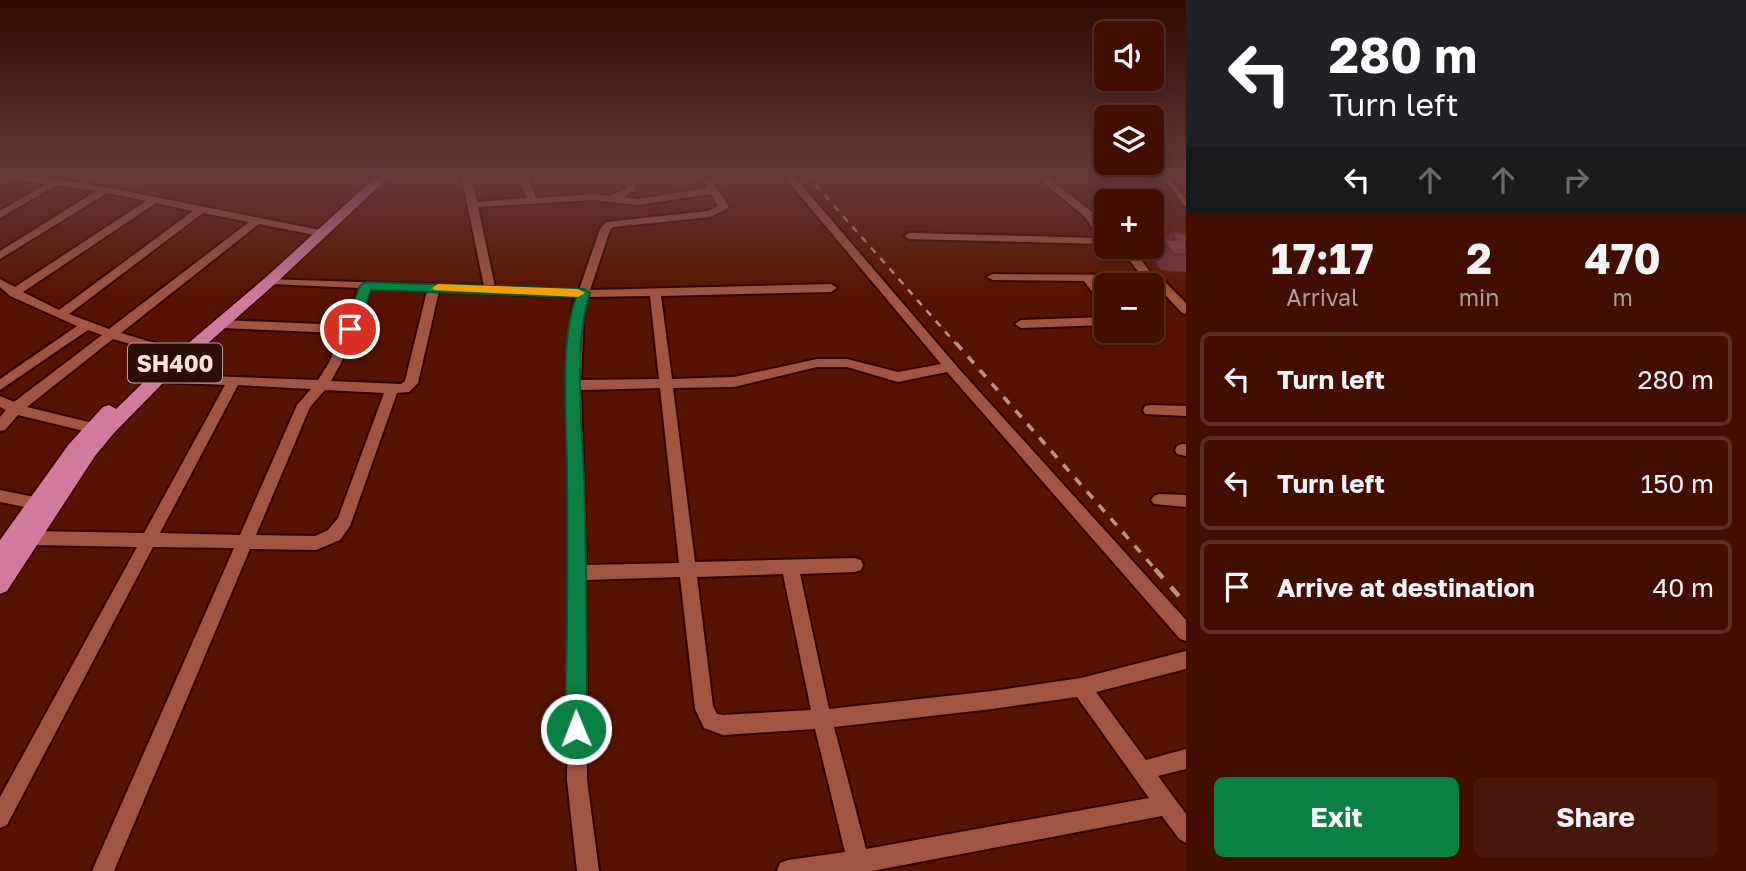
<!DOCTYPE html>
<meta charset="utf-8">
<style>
body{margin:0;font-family:"Golos Text",sans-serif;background:#48170b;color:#f1f3f6;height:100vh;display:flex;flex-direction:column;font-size:26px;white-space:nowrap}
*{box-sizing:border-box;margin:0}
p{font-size:23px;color:#ae9c99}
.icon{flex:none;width:38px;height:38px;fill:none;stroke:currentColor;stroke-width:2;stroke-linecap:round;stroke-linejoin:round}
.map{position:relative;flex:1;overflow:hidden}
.details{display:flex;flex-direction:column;background:#410e01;width:560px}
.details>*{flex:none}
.guide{background:#202124;color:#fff;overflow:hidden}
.controls{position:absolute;left:1094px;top:21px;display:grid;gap:14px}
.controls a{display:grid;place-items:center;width:70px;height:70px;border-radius:10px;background:#410e01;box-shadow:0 4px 10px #0003,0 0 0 2px #5a2e23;font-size:35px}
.pin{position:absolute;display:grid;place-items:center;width:60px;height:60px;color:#fff;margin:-30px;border:4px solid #fff;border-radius:50%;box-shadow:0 2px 7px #0007}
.me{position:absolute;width:77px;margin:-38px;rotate:359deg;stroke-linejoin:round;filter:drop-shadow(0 0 5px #0008)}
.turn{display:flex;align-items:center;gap:24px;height:147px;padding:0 28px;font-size:32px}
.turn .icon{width:91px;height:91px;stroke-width:2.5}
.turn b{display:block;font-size:49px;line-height:60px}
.lanes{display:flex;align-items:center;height:66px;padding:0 28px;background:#0003;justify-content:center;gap:35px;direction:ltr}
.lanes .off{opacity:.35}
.eta{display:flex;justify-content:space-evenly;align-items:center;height:119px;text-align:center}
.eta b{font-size:42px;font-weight:700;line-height:49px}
.action{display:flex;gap:14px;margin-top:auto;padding:14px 28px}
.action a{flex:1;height:80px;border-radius:10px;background:#0b8043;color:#fff;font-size:28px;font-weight:700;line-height:80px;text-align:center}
.action a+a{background:#48170b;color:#f1f3f6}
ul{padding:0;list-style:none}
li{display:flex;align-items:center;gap:21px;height:94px;margin:0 14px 10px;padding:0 14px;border:4px solid #5a2e23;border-radius:10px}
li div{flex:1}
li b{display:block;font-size:26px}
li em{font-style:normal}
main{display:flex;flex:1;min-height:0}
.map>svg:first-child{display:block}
</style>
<main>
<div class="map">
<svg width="1186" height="871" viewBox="0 0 1186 871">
<rect width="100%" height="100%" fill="#571301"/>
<path fill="#621601" d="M1152,218L1186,222V281L1151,277L1130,247H1152Z"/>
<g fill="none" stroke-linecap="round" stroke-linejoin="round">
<g stroke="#330200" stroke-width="8">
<path id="lane" d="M1164,174L1186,204"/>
</g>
<g stroke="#330200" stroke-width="4">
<path id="street" d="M0,174H21L105,187L320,230L325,233L320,236L259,224L121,333L175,349L177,352L175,355L171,356L113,339L27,407L97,424L99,428L97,432L92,433L18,415L5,430L0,431V417L6,410L0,407V396L14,402L102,335L88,330L0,390V379L77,326L10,296L0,287V279L15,287L146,201L107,193L0,259V251L96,191L56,185L0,218V211L46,184L1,177ZM156,203L193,211L59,310L23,292ZM203,213L249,222L109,329L69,314Z
M461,174H471L477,202L527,198L517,174H527L536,198L593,194L610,196L626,189L621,174H631L636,190L623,197L638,199L707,188L698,174H708L729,207L727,209L710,217L613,227L610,230L590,290L831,284L837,288L831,292L661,296L672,379L734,377L817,359H847L898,372L941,364L782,174H792L960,370L1186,620V641L1180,639L947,372L898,382L847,367H817L734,387L673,388L695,562L855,558L861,560L863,565L861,570L855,572L800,574L829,709L992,691L1081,678L1186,651V669L1096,692L1146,760L1186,749V769L1158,776L1186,814V843L1179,839L1162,816L872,871H777L780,863L788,860L845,852L815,729L723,735L704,728L695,709L680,577L586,580L587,780L599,871H577L567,780L570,573L567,385L572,309L576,297L439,291L418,383L409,392L397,393L350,526L340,540L316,550L250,549L114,871H92L234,548L153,547L7,825L0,828V797L137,547L31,545L25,543L23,538L25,533L31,531L144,533L225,385L159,382L153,377L154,374L318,380L330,361L341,333L221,328L215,324L221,320L344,325L359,288L270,284L266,283V279L484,286ZM711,194L718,206L708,211L606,222L600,229L579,290L495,287L478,207L593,200L638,205ZM371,289L427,291L405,381L401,384L331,381L342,361ZM650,296L659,379L581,380L584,309L588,297ZM238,385L311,389L297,405L240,535L160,533ZM660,388L679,563L586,565L581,390ZM325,390L384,393L338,518L328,530L315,536L256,535L310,407ZM783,574L811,710L723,715L717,714L713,706L697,577ZM1077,697L1149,798L866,849L834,727L992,709Z
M1033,174H1044L1092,212L1106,231V244L909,239L904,236L909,233L1100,238L1084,216Z
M1119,247H1132L1153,276L1165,282L1186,303V314L1182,313L1157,286L1147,281H1095L1106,294V306L1102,305L1084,281L993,280L987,277L993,274L1141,275Z
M1106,317V325L1021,328L1015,324L1021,320Z
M1150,405L1186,406V416L1145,414L1143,410L1145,406Z
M1182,444H1186V456L1177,454L1175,450L1177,446Z
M0,490L50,500L53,505L50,510L45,511L0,502Z
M1159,494L1186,495V507L1154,504L1151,500L1154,496Z"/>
</g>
<g stroke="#330200" stroke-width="3">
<path id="primary" d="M379,174H392L275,284L165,381L114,433L95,456L7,591L0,594V540L69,444L103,407L109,405L116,409L153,373L265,278Z"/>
</g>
<use href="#lane" stroke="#a05643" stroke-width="5"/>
<use href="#street" fill="#a05643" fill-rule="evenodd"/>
<use href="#primary" fill="#d07b9e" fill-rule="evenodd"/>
<path stroke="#bc9185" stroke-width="2.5" stroke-dasharray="7 7" stroke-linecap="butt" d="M806,174L957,345"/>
<path stroke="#bc9185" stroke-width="3.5" stroke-dasharray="9 9" stroke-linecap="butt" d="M956,343L1157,571"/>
<path stroke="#bc9185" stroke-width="4.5" stroke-dasharray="12 12" stroke-linecap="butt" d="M1155,569L1186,604"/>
</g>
<path fill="#73343a" d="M1171,232L1186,234V274L1185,272L1161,270L1151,254L1163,239H1166Z"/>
<path fill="#863c43" stroke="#5e2a2f" stroke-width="2" d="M1171,232L1186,234V255L1173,254L1163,239L1176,240Z"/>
<linearGradient id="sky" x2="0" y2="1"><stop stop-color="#300a01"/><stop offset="0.59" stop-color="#633938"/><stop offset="1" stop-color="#633938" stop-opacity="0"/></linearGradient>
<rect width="1186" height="296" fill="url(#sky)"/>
<path fill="#0b8043" stroke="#07532c" stroke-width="2" d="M366,282L584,289L590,293C573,345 582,424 584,479C587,562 587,645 587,729L584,737L576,740L569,737L565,729C567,643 568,558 567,473C567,422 559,344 576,297L371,290L357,329L355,333H345L343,329L360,286Z"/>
<path fill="#f59e0b" d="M438,284L578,289L585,293L578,297L434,290L432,288Z"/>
<g text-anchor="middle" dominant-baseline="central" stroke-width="6" stroke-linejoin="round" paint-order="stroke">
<rect fill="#2a0d06" stroke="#bda29a" stroke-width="2" x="128" y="343.5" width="94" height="39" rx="5"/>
<g font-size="23" font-weight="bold" fill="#fce2da">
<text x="175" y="363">SH400</text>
</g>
</g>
</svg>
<div class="controls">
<a><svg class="icon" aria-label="sound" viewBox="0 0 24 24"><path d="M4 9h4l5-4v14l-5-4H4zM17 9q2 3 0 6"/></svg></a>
<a><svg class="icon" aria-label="layers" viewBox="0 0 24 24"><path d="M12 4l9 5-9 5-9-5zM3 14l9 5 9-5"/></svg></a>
<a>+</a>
<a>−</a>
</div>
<div class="pin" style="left:350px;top:329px;background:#d93025"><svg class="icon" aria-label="arrive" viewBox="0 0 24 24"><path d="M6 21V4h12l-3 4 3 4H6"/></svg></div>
<svg class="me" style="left:576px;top:729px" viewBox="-20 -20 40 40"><circle r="17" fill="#0b8043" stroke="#fff" stroke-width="3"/><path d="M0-11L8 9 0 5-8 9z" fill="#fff"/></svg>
</div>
<section class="details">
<div class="guide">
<div class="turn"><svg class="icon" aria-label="left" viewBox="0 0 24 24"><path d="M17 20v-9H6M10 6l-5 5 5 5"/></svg><div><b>280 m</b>Turn left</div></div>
<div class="lanes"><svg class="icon" aria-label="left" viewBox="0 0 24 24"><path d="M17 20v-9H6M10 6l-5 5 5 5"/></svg><svg class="icon off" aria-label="ahead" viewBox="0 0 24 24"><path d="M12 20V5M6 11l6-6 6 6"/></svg><svg class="icon off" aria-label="ahead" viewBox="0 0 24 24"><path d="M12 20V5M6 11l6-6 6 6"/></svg><svg class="icon off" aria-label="right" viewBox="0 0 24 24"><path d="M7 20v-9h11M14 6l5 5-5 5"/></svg></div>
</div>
<div class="eta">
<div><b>17:17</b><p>Arrival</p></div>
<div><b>2</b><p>min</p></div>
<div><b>470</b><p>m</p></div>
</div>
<ul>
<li><svg class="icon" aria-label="left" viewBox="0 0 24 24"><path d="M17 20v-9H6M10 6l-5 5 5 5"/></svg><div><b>Turn left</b></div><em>280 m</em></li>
<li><svg class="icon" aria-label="left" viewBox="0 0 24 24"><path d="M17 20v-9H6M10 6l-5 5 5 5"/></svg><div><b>Turn left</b></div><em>150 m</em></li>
<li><svg class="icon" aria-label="arrive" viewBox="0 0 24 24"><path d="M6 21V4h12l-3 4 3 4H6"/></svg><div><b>Arrive at destination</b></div><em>40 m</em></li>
</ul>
<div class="action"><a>Exit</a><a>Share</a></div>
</section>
</main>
